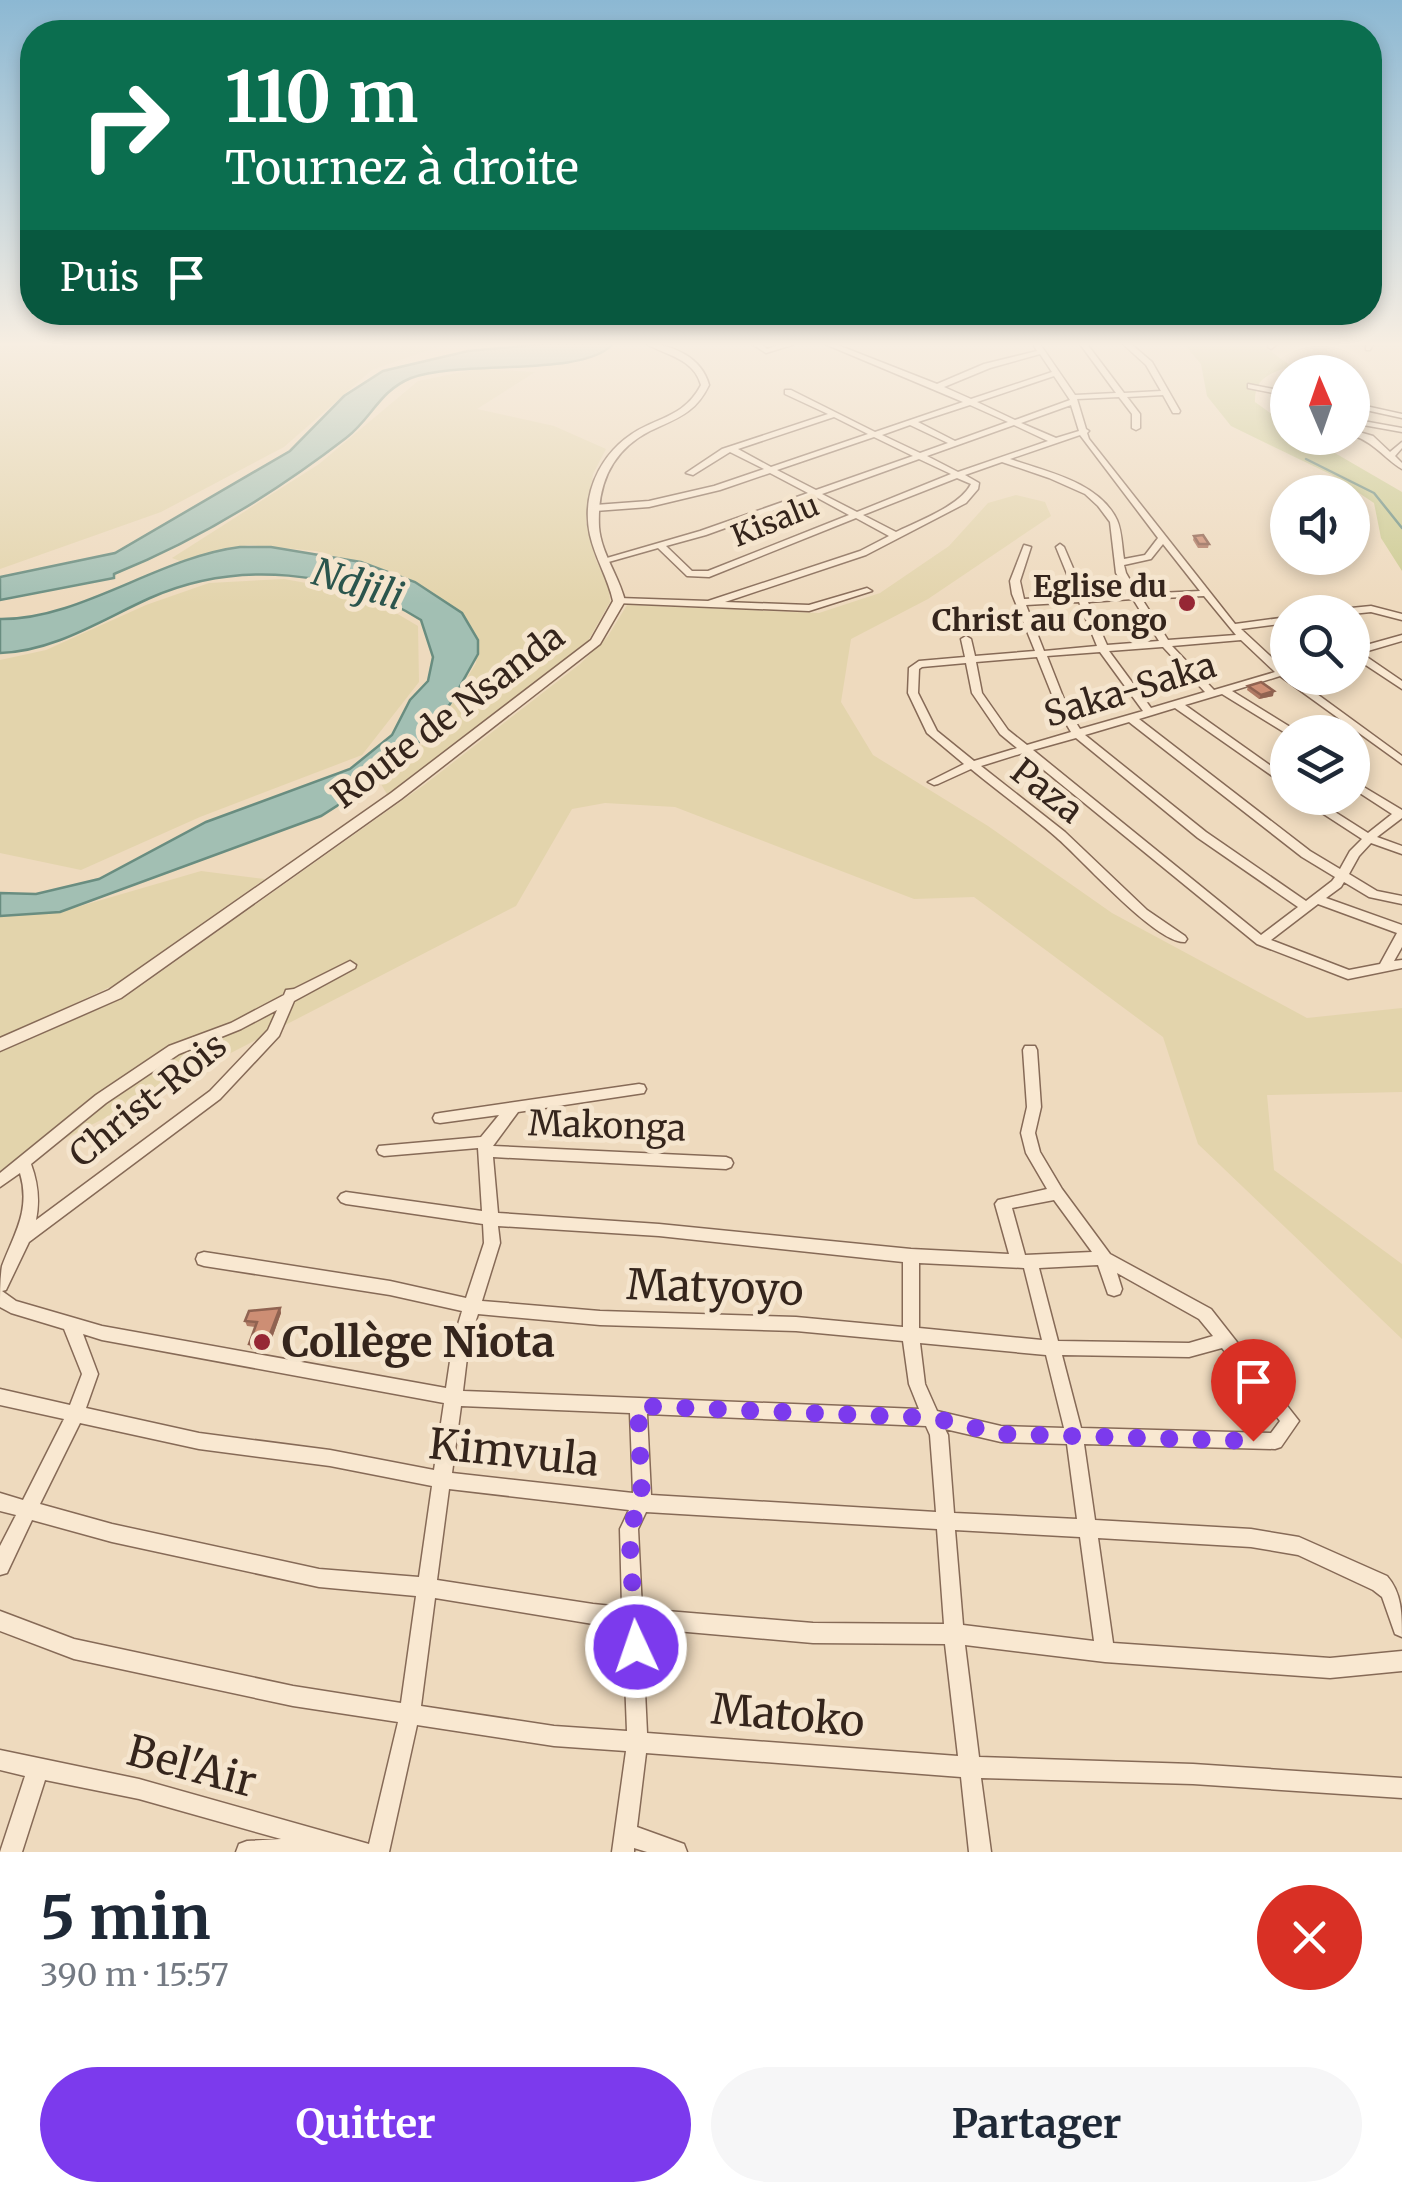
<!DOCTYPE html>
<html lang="fr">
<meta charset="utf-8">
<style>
body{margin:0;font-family:Merriweather,serif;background:#f6f6f7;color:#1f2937;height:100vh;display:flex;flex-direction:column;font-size:38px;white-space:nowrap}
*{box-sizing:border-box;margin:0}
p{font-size:32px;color:#747a83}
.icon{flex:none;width:55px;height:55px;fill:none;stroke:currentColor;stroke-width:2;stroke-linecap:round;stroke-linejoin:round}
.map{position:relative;height:1852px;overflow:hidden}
.drawer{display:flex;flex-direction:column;background:#fff;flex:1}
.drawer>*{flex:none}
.top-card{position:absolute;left:20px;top:20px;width:1362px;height:305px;border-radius:40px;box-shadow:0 5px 15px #0003;background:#0b6e4f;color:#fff;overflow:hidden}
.needle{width:65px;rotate:358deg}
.fabs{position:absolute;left:1270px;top:355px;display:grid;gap:20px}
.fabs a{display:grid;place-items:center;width:100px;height:100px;border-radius:50%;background:#fff;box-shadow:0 5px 15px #0003;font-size:50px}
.pin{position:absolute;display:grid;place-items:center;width:85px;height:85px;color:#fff;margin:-102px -42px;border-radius:50% 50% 50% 0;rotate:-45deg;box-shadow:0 0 10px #0007}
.pin .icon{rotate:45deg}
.me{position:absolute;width:110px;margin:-55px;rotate:357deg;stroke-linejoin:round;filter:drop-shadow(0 0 8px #0008)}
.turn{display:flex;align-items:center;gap:35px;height:210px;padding:0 40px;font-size:45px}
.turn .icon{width:130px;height:130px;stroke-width:2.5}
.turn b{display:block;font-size:70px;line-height:85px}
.then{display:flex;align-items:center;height:95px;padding:0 40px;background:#0003;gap:20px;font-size:38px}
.round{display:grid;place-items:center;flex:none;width:105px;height:105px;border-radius:52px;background:#f6f6f7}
.head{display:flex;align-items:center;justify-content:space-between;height:170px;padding:0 40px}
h1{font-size:60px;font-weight:700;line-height:75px}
.primary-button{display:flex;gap:20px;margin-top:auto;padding:20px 40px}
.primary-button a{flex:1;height:115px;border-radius:60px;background:#7c3aed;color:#fff;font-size:40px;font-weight:700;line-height:115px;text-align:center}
.primary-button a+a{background:#f6f6f7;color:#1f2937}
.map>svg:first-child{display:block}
</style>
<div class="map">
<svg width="1402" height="1852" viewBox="0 0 1402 1852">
<rect width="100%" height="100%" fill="#eedabe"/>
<path fill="#e3d4ac" d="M0,344H446L372,370L284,447L161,512L0,569Z
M477,369L535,372L477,409L554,426L606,449L593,474L586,522L596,560L609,586L610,602L588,641L388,796L381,784L404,767L443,719L476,663L478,640L462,613L415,582L316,551L249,545L180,561L172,558L319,464L418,381Z
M1016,495L1045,502L1051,516L928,599L851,639L841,702L873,755L988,826L1112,913L1307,1018L1402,1008V1092L1267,1095L1274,1170L1402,1264V1339L1198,1144L1163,1037L974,897L914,899L675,807L605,803L572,809L516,906L0,1172V1052L124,998L424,785L580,664L608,636L627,605L819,613L880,593L949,546L988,503Z
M284,579L362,593L418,626L419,682L362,755L200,817L81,870L0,853V660L46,650L146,605L209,583Z
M201,871L265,879L114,985L0,1039V916L60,912Z"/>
<path fill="#cccb92" d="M1184,344H1260L1291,366C1271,373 1254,377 1255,402L1287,425L1288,438H1309L1402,492V571L1381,538L1374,503L1332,475L1231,426L1207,396L1201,364Z"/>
<path fill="#a2bfb3" stroke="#698d80" stroke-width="2.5" d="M545,344H613C582,378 461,359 411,378C379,391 372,418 346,438C276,492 196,541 114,574V578L0,600V577L115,553L290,451L344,396L383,371L468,351Z
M240,547H271L361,562L415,582L462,613L478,640V654L450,704L399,766L321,816L60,912L0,916V893L36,894L99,879L206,822L350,769L392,735L410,700L428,681L433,657L421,620C341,570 238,559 150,598C101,620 55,651 0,653V619C80,620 159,557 240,547Z"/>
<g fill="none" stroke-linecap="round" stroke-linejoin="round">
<path stroke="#698d80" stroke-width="2.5" d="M1306,459L1374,493L1402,528"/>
<g stroke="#866a57" stroke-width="3">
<path id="minor" d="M752,344H761L767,349L782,344H795L766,353Z
M825,344H835L937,384L984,364L1037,351L1033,344H1040L1075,395L1116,393L1080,344H1087L1124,393L1161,391L1146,365L1123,344H1131L1152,362L1180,411L1179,413H1173L1163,395L1127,397L1140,414V428L1136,430L1132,428V414L1119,397L1077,399L1086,429L1089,431L1087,433L1089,439L1235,624L1288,617V623L1241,629L1284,669L1288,670V678H1295L1402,756V764L1280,676L1232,691L1295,730L1296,732H1288L1287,734L1222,694L1185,705L1288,778V787L1175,708L1139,719L1310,851L1340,869L1350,851L1362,839L1302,800L1301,798H1313L1368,833L1392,814L1352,788V780L1402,810V818L1377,837L1402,846V854L1371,843L1359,856L1349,874L1377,891L1402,896V904L1369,897L1344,882L1341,887L1326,898L1402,925V947L1394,961L1402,960V968L1348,979L1257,944L1023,753L981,766L1065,832L1147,910L1185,936L1187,939L1185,942C1156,944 1081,858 1056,837C1028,813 999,792 971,769L938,784L934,785L928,782L964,764L927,733L908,693L909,668L919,661L965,657L961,639L966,636L971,639L975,656L1035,651L1012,594L1010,581L1024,545L1031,547L1020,581L1024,599L1076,596L1056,547L1060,544L1064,547L1085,596L1129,594L1116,573L1110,522L1098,506L1085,494L1049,478L1002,462L965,475L979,483L978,489L966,503L866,555L725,602L809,605L867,588L872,591L809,611L616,603L614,601L619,598L708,601L860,551L889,536L856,518L709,577L687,576L658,548L605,563L600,560L700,531L808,493L770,473L720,490L649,507L595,511L591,508L595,505L649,501L714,486L764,469L730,452L693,475L686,473L722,449L828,414L785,394V390H791L875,432L963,402ZM1040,354L1052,372L971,399L944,387L990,368ZM1054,376L1070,400L1015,420L977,402ZM970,405L1008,422L955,441L918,422ZM1071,405L1079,431L1056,438L1021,423ZM834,417L868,434L771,467L738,449ZM910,425L948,443L920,453L882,435ZM1014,425L1048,441L958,472L927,456ZM1080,435L1158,538L1145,555L1124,559C1122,547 1122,531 1117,520C1099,482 1047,472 1010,459ZM874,437L913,456L816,490L777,470ZM919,459L951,474L857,512L822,494ZM957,478L971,484C960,506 918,521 896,532L863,515ZM814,496L849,515L708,571H692L666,546L706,535ZM1163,544L1200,591L1138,594L1126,573L1124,565L1151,559ZM1204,596L1236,635L1168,640L1142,599ZM1133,599L1159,641L1107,645L1088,602ZM1079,602L1097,646L1044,651L1026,605ZM1241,640L1275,672L1214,690L1172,646ZM1162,647H1163L1205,692L1151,708L1109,651ZM1100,652L1143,711L1080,729L1069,712L1047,656ZM1037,657L1059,712L1071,732L1027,745L1008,730L982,693L976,662ZM966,663L972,693L1000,734L1017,748L974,761L937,731L918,693L919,669L922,667ZM1129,722L1302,857L1335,877L1332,881L1306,901L1206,832L1085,735ZM1076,738L1198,838L1298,907L1261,935L1033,750ZM1318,904L1397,933L1380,964L1349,970L1271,940Z
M1270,344H1277L1271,349L1268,347Z
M1366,344H1373L1370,350H1366Z
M1248,384L1288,392V396L1248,388Z
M1352,403L1402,414V418L1352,407Z
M1280,410H1288V414H1280Z
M1352,419L1402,428V432L1352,423Z
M1352,430L1373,436L1390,452L1402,442V448L1395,456L1402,463V469C1384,458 1374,442 1352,435Z
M1371,606L1402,614V620L1371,612L1352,614L1336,612L1341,609Z
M1402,635V641L1361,653L1402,681V689L1352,656V649Z
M350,961L356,965L355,968L294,1001L279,1036L220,1099L29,1242L6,1290L2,1291L16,1301L102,1326L446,1388L453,1341L462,1311L390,1295L204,1266L198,1264L196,1259L198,1254L204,1252L390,1281L466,1298L484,1243L483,1224L346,1204L341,1202L338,1198L341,1194L346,1192L482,1211L478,1148L384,1156L379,1154L377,1150L379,1146L481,1137L499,1115L440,1123L435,1122L433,1118L435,1114L440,1113L639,1084L644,1085L646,1089L644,1093L518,1112L493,1146L726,1157L731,1159L733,1163L731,1167L726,1169L493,1157L498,1213L659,1224L911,1249L1009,1254L995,1204L998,1200L1047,1189L1026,1153L1021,1133L1027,1107L1023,1050L1025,1046H1035L1037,1050L1041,1107L1035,1133L1040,1152L1062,1189L1110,1254L1211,1309L1299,1421L1281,1447L1275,1449L1084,1444L1095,1520L1251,1529L1299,1537L1387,1576C1402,1593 1402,1614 1402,1637L1395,1634L1382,1597L1373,1590L1298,1555L1251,1547L1098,1538L1113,1643L1330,1658L1402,1651V1671L1330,1678L1105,1662L965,1645L979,1757L1193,1764L1402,1778V1798L1193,1784L981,1778L991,1852H969L961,1777L646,1753L637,1827L684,1844L687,1852H647L634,1848V1852H612L626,1751L554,1746L417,1725L389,1852H236L239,1844L247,1841L281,1839L139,1799L45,1780L22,1852H0L25,1776L0,1770V1750L139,1779L369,1844L398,1722L293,1706L74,1659L0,1631V1611L74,1639L293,1686L401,1703L416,1596L319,1587L112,1542L32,1520L7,1573L0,1575V1546L16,1515L0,1511V1493L23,1500L64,1419L0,1405V1389L70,1405L82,1374L64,1329L11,1313L0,1307C0,1294 0,1278 2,1266C14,1234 31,1210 20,1173L0,1187V1173L96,1095L169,1046L231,1023L284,995L286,990L294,989ZM277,1010L268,1030L210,1091L36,1220C40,1200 38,1183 31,1164L106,1103L179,1054L241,1029ZM1054,1200L1092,1252L1025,1255L1012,1208ZM498,1226L659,1236L903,1262V1327L796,1317L600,1311L482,1301L500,1243ZM919,1263L1024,1268L1042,1340L919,1328ZM1098,1265L1108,1294L1114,1296L1120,1294L1122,1289L1117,1273L1199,1319L1213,1336L1189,1343L1058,1341L1039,1268ZM478,1314L600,1325L796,1331L903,1341L909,1384L919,1409L463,1391L469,1341ZM83,1334L102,1340L444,1403L434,1470L330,1450L199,1433L86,1408L98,1374ZM920,1343L1046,1355L1064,1428L1001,1426L937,1411L925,1384ZM1222,1348L1280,1421L1271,1433L1081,1428L1062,1355L1189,1357ZM461,1406L630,1413L633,1493L452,1473ZM647,1414L926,1426L930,1435L936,1512L651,1495ZM80,1423L199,1449L330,1466L432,1486L419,1577L319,1569L112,1524L40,1504ZM945,1429L1001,1442L1067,1444L1077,1519L954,1513L948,1435ZM449,1489L629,1510L620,1529L622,1607L593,1604L437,1580ZM646,1512L937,1529L944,1624L813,1623L642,1609L638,1529ZM955,1530L1080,1537L1094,1641L963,1625ZM435,1598L593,1624L623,1626L627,1731L554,1726L421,1706ZM642,1628L813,1643L945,1644L958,1756L647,1733Z"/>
</g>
<g stroke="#866a57" stroke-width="3">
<path id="tertiary" d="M646,344C673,344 702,358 709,385C695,414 677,418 650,431C611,451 597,485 599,527C601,553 619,576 625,601L600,644L401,799L121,998L0,1051V1038L109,990L391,793L591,640L613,601C608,578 595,558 590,535C580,489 605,445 646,426C670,415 688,410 701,385C694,359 667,355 646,344Z"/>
</g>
<use href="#minor" fill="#f9e8d1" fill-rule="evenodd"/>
<use href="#tertiary" fill="#f9e8d1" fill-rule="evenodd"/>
</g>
<path fill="#b07a64" d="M1194,536L1209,544L1208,548H1198L1193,540Z
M1180,596L1197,602L1196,607H1183L1179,601Z
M1248,686L1273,696L1259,699L1247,690Z
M280,1308L281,1313L267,1352L251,1349L249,1344L255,1327L247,1326L245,1321Z"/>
<path fill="#906351" d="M1274,691L1273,696L1259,699L1261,695Z
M280,1308L281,1313L267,1352L265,1347Z"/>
<path fill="#cd8e74" stroke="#906351" stroke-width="2.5" d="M1203,535L1209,544H1199L1194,536Z
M1180,596H1193L1197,602H1184Z
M1261,682L1274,691L1261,695L1248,686Z
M280,1308L265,1347L249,1344L257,1322L245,1321L249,1311Z"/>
<linearGradient id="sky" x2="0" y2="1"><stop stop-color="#8cb8d3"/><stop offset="0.57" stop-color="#f7eee2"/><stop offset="1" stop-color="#f7eee2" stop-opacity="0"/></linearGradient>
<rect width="1402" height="604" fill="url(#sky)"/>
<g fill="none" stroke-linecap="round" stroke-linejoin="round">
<path stroke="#7c3aed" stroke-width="18" stroke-dasharray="0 32.4" d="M636,1647L629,1529L642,1501L638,1406L934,1418L1001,1434L1253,1441"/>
</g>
<g fill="#962735" stroke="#f5e5ce" stroke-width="4">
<circle cx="1187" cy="603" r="10"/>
<circle cx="262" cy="1342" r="10"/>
</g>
<g text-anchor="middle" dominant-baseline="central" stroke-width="10" stroke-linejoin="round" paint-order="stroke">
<g font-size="30" fill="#35251c" stroke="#f5e5ce">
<text transform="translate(775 520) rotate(-22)">Kisalu</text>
</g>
<g font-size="30" font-weight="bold" fill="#35251c" stroke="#f5e5ce" text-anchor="end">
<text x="1167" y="586">Eglise du<tspan x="1167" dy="34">Christ au Congo</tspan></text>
</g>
<g font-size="35" fill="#35251c" stroke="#f5e5ce">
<text transform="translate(1130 690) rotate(-17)">Saka-Saka</text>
<text transform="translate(448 716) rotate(-37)">Route de Nsanda</text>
<text transform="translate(1047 791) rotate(38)">Paza</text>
<text transform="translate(148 1100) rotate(-39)">Christ-Rois</text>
<text transform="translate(607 1126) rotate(2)">Makonga</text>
</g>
<g font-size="38" font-style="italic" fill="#2b554d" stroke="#f5e5ce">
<text transform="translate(358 584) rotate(17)">Ndjili</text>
</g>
<g font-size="42" fill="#35251c" stroke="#f5e5ce">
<text transform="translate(715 1287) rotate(2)">Matyoyo</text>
<text transform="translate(514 1452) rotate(6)">Kimvula</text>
<text transform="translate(788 1715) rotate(5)">Matoko</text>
<text transform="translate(192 1766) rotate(15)">Bel'Air</text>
</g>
<g font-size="42" font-weight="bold" fill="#35251c" stroke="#f5e5ce" text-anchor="start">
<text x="282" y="1342">Collège Niota</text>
</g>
</g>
</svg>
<div class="fabs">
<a><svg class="needle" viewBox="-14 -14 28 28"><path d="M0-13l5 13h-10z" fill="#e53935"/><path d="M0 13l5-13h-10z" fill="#747a83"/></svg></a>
<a><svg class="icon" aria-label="sound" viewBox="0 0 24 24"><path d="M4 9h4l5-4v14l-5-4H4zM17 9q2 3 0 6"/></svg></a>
<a><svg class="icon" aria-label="search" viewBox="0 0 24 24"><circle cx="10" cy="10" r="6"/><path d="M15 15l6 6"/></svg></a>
<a><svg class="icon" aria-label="layers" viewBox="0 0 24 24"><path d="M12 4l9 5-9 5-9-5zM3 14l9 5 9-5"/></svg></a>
</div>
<div class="pin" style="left:1253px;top:1441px;background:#d93025"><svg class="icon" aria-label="arrive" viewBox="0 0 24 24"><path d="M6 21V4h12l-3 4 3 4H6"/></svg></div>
<svg class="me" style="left:636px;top:1647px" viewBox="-20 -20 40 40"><circle r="17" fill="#7c3aed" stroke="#fff" stroke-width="3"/><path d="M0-11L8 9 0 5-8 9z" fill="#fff"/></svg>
<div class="top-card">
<div class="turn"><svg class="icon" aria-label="right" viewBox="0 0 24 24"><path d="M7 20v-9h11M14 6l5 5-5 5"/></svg><div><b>110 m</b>Tournez à droite</div></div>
<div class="then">Puis<svg class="icon" aria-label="arrive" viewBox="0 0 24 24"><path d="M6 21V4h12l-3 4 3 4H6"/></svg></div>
</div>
</div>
<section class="drawer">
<div class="head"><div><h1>5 min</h1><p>390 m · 15:57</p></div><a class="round" style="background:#d93025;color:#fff"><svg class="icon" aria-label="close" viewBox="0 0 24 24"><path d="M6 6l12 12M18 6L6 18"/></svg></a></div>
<div class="primary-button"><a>Quitter</a><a>Partager</a></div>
</section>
